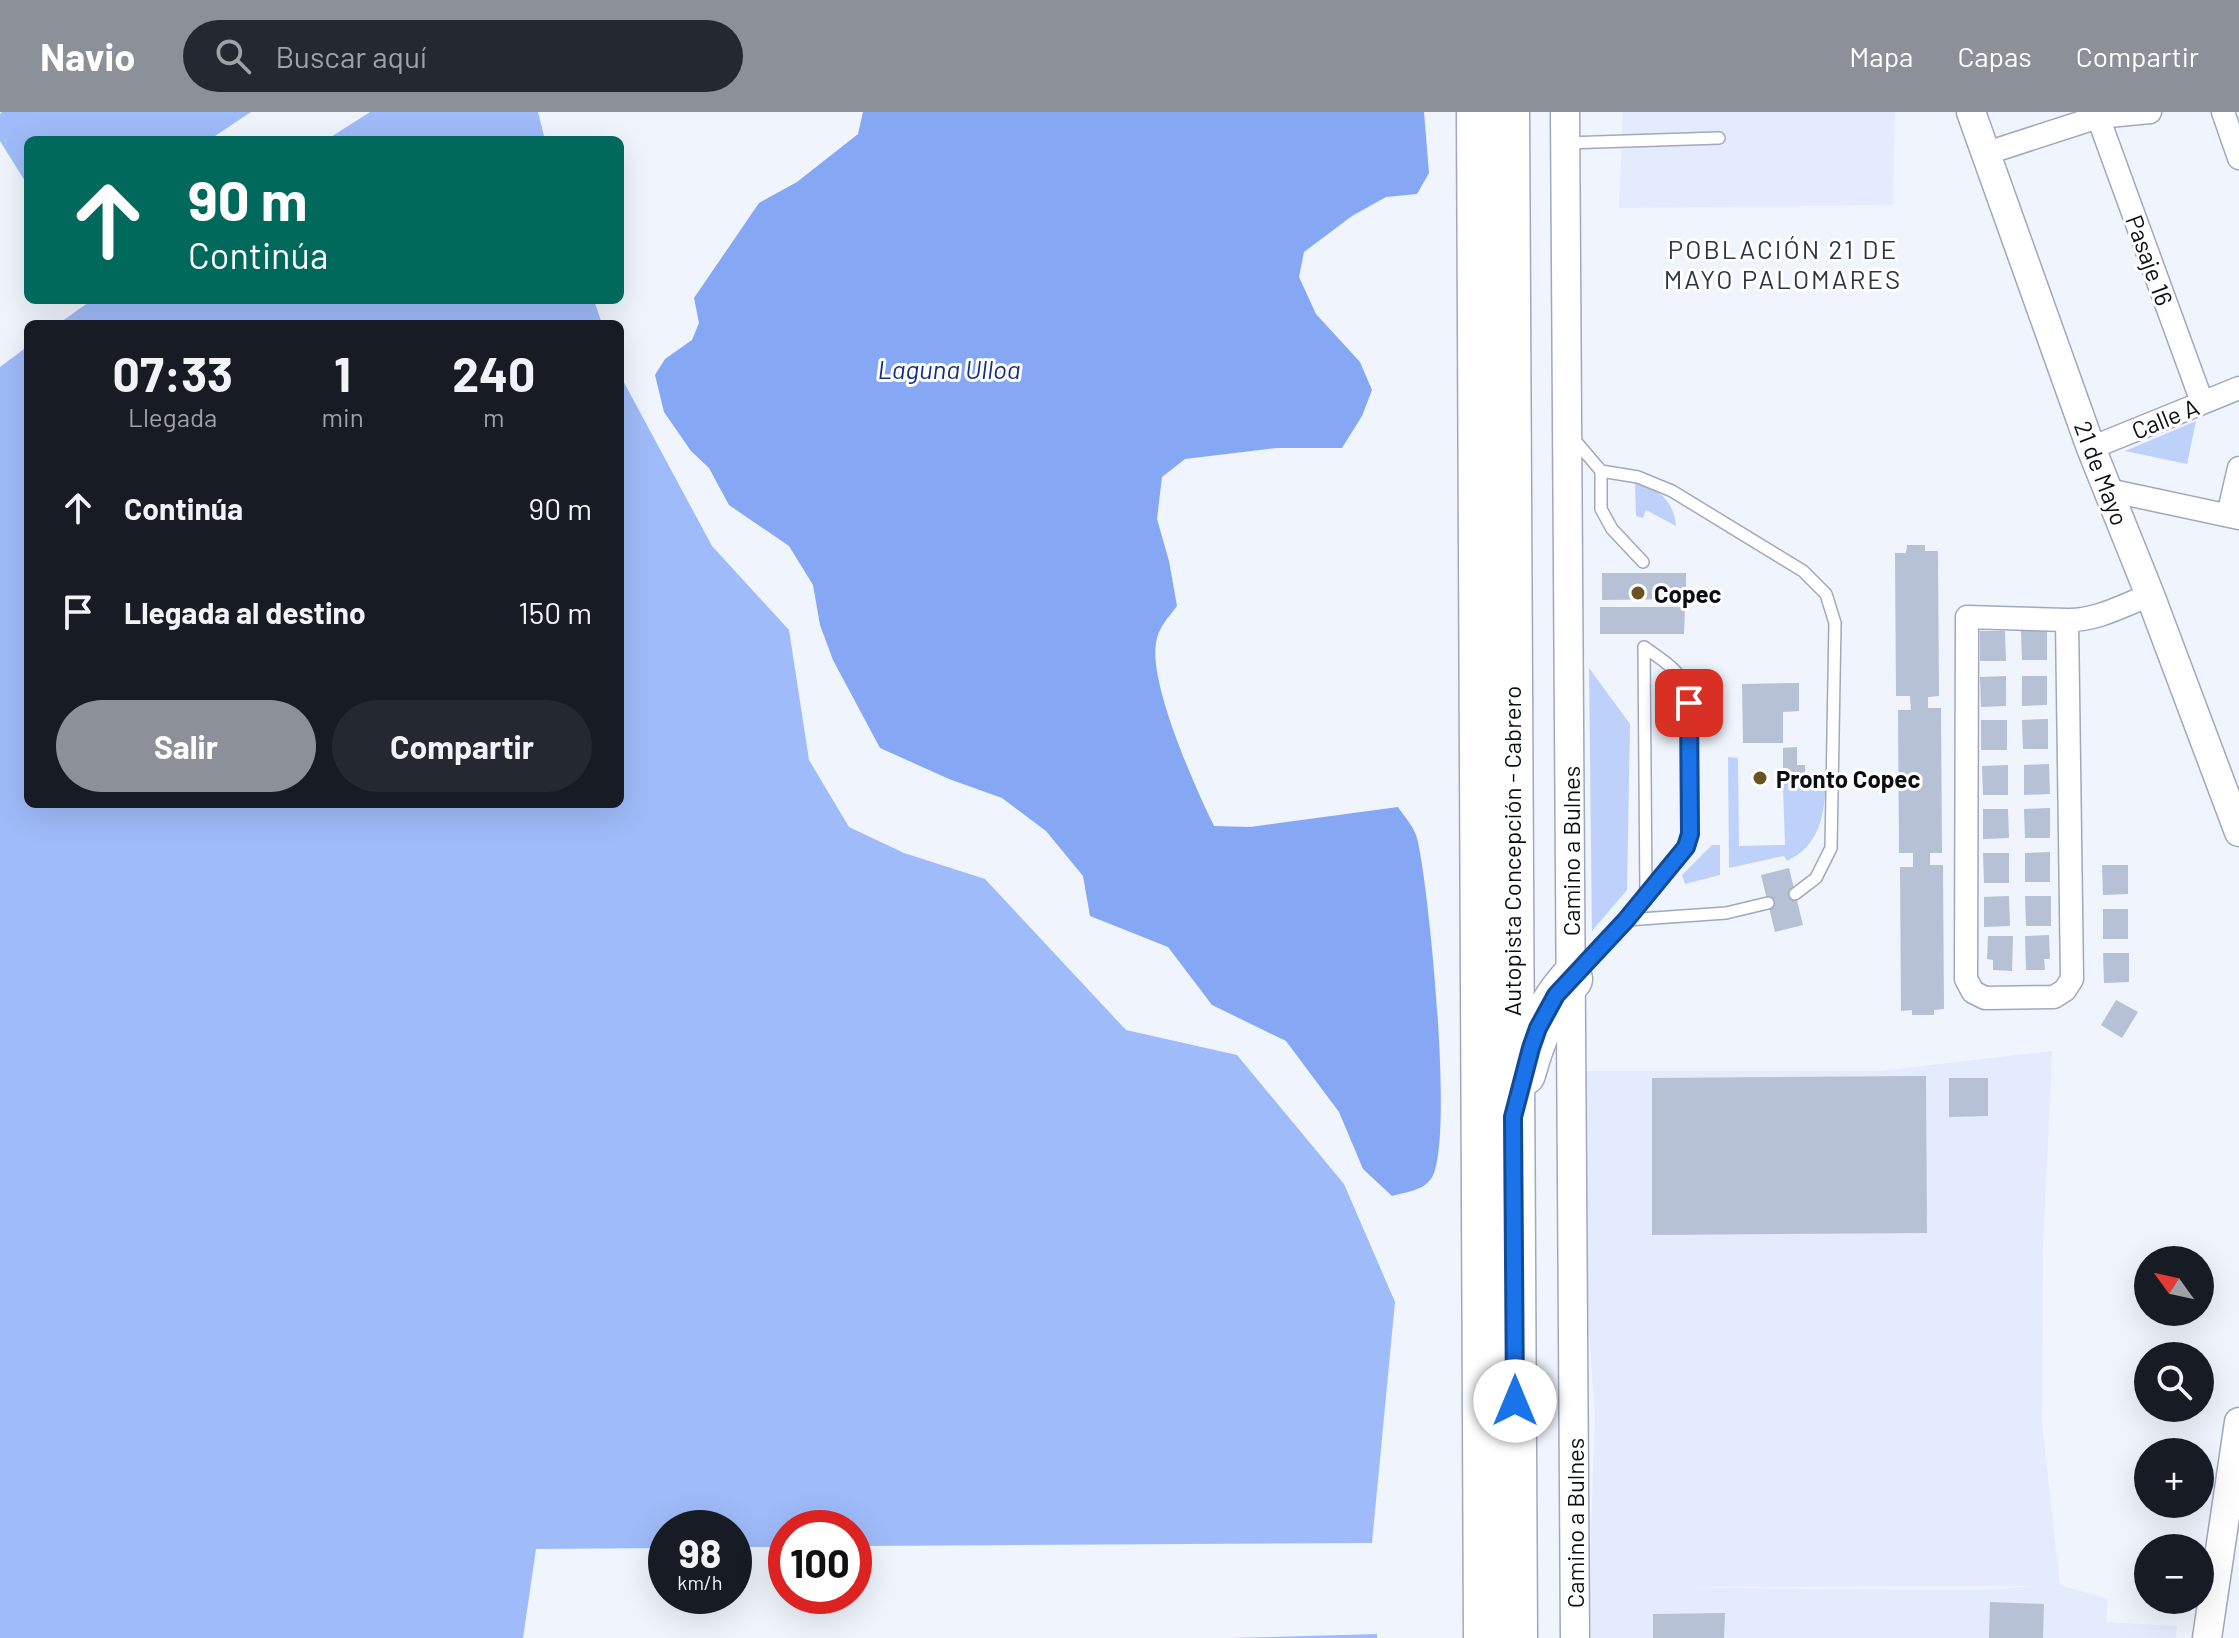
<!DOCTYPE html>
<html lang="es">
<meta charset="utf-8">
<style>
body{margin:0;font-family:Barlow,sans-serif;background:#242831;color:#f1f3f6;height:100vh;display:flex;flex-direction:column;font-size:30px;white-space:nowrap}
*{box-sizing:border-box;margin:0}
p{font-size:26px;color:#9ea1a6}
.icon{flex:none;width:44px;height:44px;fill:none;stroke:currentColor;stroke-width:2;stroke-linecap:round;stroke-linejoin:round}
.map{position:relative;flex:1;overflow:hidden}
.panel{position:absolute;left:24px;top:208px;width:600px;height:488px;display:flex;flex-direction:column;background:#171b24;border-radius:12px;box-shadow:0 8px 32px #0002}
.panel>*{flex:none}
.hud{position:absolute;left:24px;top:24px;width:600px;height:168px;border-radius:12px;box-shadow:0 8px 32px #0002;background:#00695c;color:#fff;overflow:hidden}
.needle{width:52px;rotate:303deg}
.tools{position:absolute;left:2134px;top:1134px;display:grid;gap:16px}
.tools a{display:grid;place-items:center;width:80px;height:80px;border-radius:50%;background:#171b24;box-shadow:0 8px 32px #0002;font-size:40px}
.speed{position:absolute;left:648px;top:1398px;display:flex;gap:16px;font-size:40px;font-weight:700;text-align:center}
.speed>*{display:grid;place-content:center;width:104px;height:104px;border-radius:50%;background:#171b24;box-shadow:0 8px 32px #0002;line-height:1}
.speed small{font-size:20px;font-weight:400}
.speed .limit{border:12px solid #d22;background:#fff;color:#111}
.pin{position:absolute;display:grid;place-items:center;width:68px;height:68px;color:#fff;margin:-34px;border-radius:16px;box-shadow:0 4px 12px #0006}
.me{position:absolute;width:88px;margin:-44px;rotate:0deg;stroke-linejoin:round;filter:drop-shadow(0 0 6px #0008)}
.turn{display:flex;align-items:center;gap:28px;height:168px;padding:0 32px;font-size:36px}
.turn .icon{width:104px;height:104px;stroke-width:2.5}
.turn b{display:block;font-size:56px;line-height:68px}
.eta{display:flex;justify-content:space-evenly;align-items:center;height:136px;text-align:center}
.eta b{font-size:48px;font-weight:700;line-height:56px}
.button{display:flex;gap:16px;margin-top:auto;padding:16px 32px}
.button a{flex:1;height:92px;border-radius:48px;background:#8c9099;color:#fff;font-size:32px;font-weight:700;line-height:92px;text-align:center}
.button a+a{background:#242831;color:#f1f3f6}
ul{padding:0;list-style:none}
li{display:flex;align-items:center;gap:24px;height:104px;padding:0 32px}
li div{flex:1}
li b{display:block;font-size:30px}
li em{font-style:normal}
header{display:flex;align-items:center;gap:48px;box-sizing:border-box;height:112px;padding:0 40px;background:#8c9099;color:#fff}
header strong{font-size:38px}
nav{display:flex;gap:44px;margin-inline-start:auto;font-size:28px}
.search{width:560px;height:72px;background:#242831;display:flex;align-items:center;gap:20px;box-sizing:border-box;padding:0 28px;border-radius:44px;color:#9ea1a6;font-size:30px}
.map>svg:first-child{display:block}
</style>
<header>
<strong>Navio</strong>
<div class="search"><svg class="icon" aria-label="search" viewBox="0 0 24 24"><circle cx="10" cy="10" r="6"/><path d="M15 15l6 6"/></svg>Buscar aquí</div>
<nav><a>Mapa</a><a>Capas</a><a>Compartir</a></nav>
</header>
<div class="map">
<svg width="2239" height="1526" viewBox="0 0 2239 1526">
<rect width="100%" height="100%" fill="#eff4fd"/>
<path fill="#e3ebfd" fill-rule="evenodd" d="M1623,0H1895L1893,93L1619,96Z
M2052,939L2043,1137L2042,1311L2060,1473L2108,1487L2106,1510L2177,1514L2176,1526H1591L1589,1476L1595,1303L1583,1134L1580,959H1881ZM2038,1474L1979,1478L1696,1476L1697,1475Z"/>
<path fill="#bed1fb" d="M2196,309L2187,352L2125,339Z
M1635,370C1658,376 1674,389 1676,414L1646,398L1643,406L1636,404Z
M1589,556L1630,612L1627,778L1592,819Z
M1728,645L1738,646L1739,734L1785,733L1783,673L1826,671C1824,704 1820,733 1787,749L1784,744L1729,756Z
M1712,733H1720V763L1685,772L1682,763Z"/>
<path fill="#9fbbf9" d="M2,0H251L209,28H28V74L0,29V2Z
M370,0H538L545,28H326Z
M92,188H594L602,212H58Z
M28,234V692H620V263L712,434L789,518L809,648L849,715L904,741L985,767L1126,918L1237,943L1344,1072L1395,1190L1372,1431L854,1434V1416H786V1435H734V1416H666V1436L536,1437L523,1526H0V255Z
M1377,1522V1526H1231Z"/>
<path fill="#86a7f3" d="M863,0H1424L1429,61L1417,82L1386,85L1352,104L1304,140L1299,165L1316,202L1360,250L1372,278L1362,304L1342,336H1277L1185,347L1162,365L1157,407L1169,449L1177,494C1168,506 1158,516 1156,531C1149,573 1195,675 1214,714L1250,715L1398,695C1404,704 1414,715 1417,726C1429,773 1455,1035 1431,1067C1422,1079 1406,1080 1392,1084L1363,1057L1339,1000L1286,929L1212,893L1168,835L1090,804L1083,764L1046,719L1002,686L949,667L880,636L833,548L820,513L813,473L789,434L729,393L709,356L691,339L664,300L655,263L665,247L692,228L699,211L694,186L759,91L797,70L858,22Z"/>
<path fill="#b6c1d6" d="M1907,433H1925V439H1938L1939,584L1928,585V596H1941L1942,741H1930V753H1943L1944,897L1934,898V903H1912V898L1901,899L1900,755H1913V741H1899L1898,598H1911L1910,584H1896L1895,441H1906Z
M1602,461H1686V487L1602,488Z
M1600,495H1685L1684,522H1600Z
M2047,518V548H2022L2021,519Z
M1980,519H2005L2006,549H1980Z
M2006,564V594L1981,595L1980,565Z
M2022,564H2047V593L2022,594Z
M1799,571V599L1783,600V631H1743L1742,572Z
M2048,607V637H2023L2022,608Z
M1981,608H2007V638H1981Z
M1797,635V653H1805V672L1783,673V636Z
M2049,652L2050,682L2024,683V653Z
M2008,653V683H1983L1982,654Z
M2050,696V726H2025L2024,697Z
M1983,697H2008L2009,726L1983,727Z
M2050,740V770H2025V741Z
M1983,741H2009V771H1984Z
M2102,753H2128V782L2103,783Z
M1789,756L1803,813L1775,820L1761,763Z
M2009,784L2010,814L1984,815V785Z
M2025,784H2051V814H2026Z
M2103,797H2128V827H2103Z
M2049,823L2050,847H2044L2045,858H2026L2025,824Z
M1988,824H2013L2012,859L1993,858V848L1987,847Z
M2103,841H2129V870L2104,871Z
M2116,888L2138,900L2122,926L2101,913Z
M1926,964L1927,1121L1652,1123V966Z
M1949,966H1988V1004L1949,1005Z
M1990,1490L2044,1492L2043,1526H1989Z
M1725,1501L1724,1526H1653V1502Z"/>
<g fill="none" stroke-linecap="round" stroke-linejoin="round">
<g stroke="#9fa9be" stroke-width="14">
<path id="service" d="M1566,31L1719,26
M1573,326L1601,359L1638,365L1672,379L1803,459L1826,482L1835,511L1831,736L1816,766L1795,782
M1601,359V397L1612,417L1643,450
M1644,535L1646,785
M1626,808L1726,801L1768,791
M1577,861L1680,746L1686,735L1690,722L1689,591C1682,557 1670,554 1644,535"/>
</g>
<g stroke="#9fa9be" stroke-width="25">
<path id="minor" d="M2223,0L2239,46
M2098,5L2202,290
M1987,41L2098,5L2150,0
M2091,336L2239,276
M2108,378L2239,406
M2228,403L2239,356
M2067,508L2072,867L2065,878L2054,885L1985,886L1973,880L1966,867L1967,505L2067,508C2096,509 2124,493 2150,483"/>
</g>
<g stroke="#9fa9be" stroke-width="31">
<path id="tertiary" d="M1565,0L1575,1526
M1971,0L2091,336L2150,483L2239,720
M2207,1526L2239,1310"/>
</g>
<g stroke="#9fa9be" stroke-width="45">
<path id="motorway" d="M1478,0L1485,1526
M1508,0L1516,1526
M1524,962C1534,926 1546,895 1571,867"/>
</g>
<use href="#service" stroke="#fff" stroke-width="11"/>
<use href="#minor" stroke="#fff" stroke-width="22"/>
<use href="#tertiary" stroke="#fff" stroke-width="28"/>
<use href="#motorway" stroke="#fff" stroke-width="42"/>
</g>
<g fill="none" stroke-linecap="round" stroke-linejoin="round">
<g stroke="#114b97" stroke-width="20">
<path id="route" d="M1515,1289L1513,1005L1531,936L1538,916L1556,883L1626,808L1686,735L1690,722L1689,591"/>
</g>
<use href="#route" stroke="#1a73e8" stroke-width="14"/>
</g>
<g fill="#685321" stroke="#fff" stroke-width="3">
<circle cx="1638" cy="481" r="8"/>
<circle cx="1760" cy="666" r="8"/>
</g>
<g text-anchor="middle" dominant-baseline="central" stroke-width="6" stroke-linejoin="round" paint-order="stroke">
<g font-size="24" fill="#0a0d14" stroke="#fff">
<text transform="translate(2150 148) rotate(70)">Pasaje 16</text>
<text transform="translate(2165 306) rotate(-22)">Calle A</text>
<text transform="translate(2102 361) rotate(69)">21 de Mayo</text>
<text transform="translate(1511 739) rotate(-90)">Autopista Concepción - Cabrero</text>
<text transform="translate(1570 739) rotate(-90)">Camino a Bulnes</text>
<text transform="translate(1574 1411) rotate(-90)">Camino a Bulnes</text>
</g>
<g font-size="24" font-weight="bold" fill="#0a0d14" stroke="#fff" text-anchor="start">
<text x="1654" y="481">Copec</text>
<text x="1776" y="666">Pronto Copec</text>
</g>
<g font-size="26" letter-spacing="2" fill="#2d3546" stroke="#fff">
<text x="1783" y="136">POBLACIÓN 21 DE<tspan x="1783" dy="30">MAYO PALOMARES</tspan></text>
</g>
<g font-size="26" font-style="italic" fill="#152f85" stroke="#fff">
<text x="949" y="256">Laguna Ulloa</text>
</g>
</g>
</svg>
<div class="tools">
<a><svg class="needle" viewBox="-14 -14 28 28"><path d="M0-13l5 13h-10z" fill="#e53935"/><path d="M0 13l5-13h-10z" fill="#9ea1a6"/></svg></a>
<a><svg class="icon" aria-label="search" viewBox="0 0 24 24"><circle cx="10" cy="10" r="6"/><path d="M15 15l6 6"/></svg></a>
<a>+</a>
<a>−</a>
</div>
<div class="speed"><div>98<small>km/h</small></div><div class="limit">100</div></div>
<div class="pin" style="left:1689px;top:591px;background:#d93025"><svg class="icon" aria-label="arrive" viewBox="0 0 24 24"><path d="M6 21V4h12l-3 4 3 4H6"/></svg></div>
<svg class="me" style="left:1515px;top:1289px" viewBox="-20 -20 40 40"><circle r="19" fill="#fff"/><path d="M0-13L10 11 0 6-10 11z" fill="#1a73e8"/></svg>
<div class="hud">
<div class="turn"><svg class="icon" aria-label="ahead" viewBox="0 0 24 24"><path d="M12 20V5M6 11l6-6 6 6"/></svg><div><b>90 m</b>Continúa</div></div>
</div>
<section class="panel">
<div class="eta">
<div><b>07:33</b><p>Llegada</p></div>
<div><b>1</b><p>min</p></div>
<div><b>240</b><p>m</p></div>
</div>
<ul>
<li><svg class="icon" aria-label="ahead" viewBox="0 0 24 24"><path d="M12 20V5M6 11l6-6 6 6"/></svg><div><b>Continúa</b></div><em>90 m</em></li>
<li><svg class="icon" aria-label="arrive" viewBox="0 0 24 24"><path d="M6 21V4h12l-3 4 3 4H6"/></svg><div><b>Llegada al destino</b></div><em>150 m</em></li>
</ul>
<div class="button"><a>Salir</a><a>Compartir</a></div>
</section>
</div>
